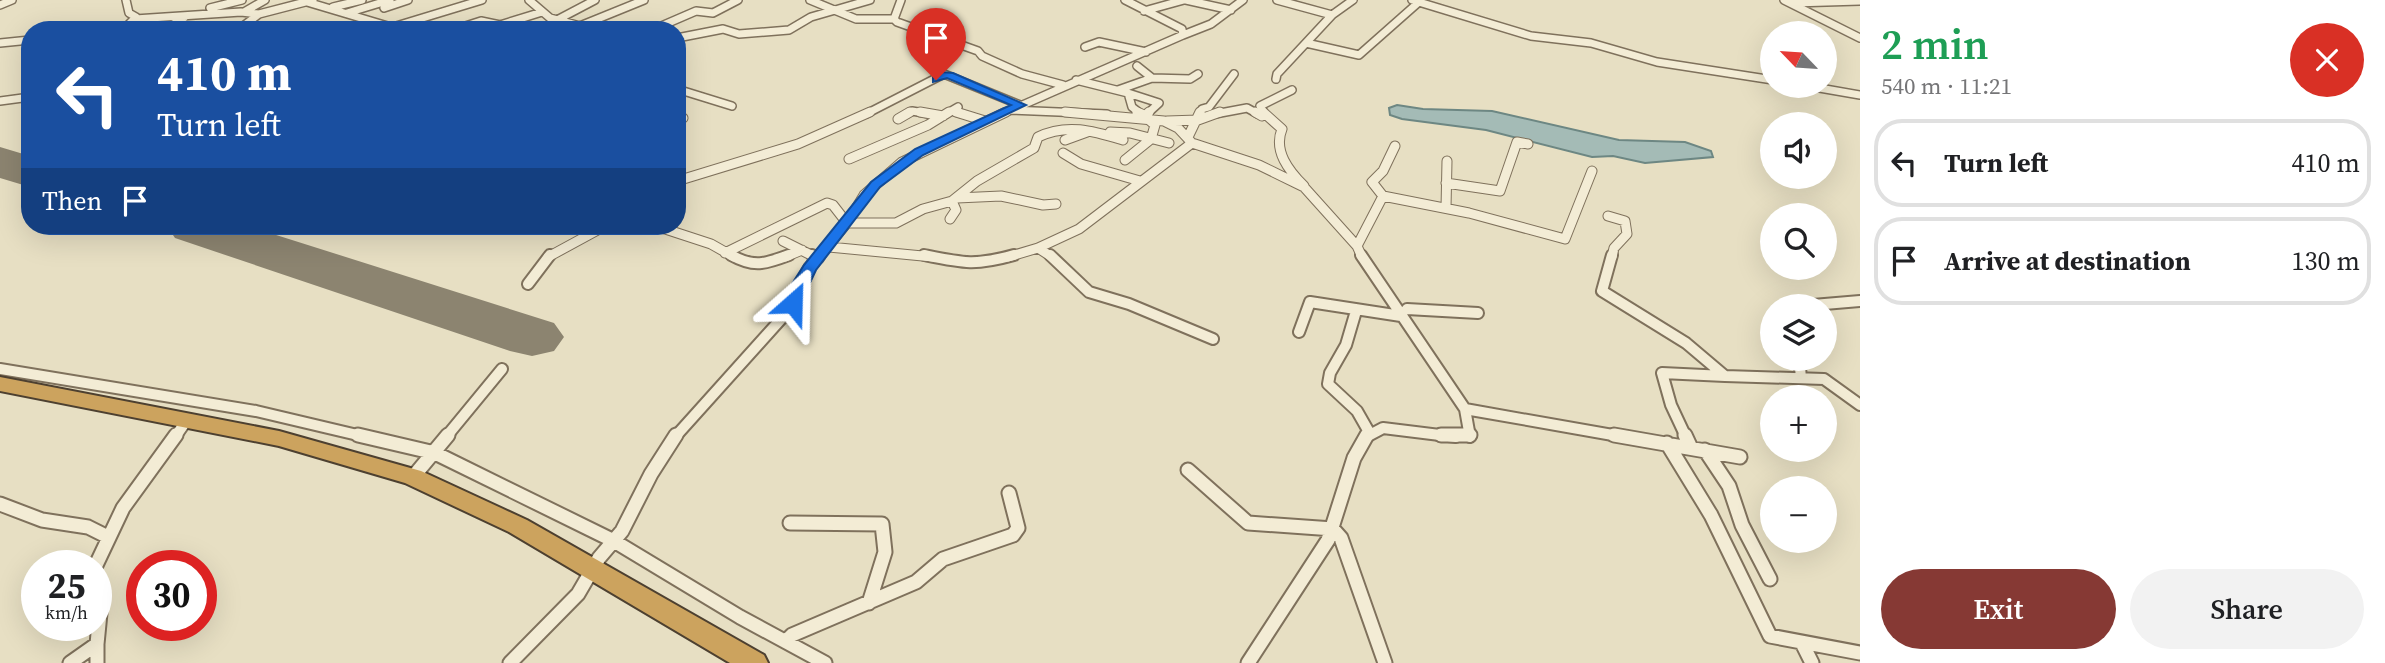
<!DOCTYPE html>
<meta charset="utf-8">
<style>
body{margin:0;font-family:"Source Serif 4",serif;background:#f2f2f2;color:#202124;height:100vh;display:flex;flex-direction:column;font-size:26px;white-space:nowrap}
*{box-sizing:border-box;margin:0}
p{font-size:23px;color:#757577}
.icon{flex:none;width:38px;height:38px;fill:none;stroke:currentColor;stroke-width:2;stroke-linecap:round;stroke-linejoin:round}
.map{position:relative;flex:1;overflow:hidden}
.sheet{display:flex;flex-direction:column;background:#fff;width:525px}
.sheet>*{flex:none}
.hud{position:absolute;left:21px;top:21px;width:665px;height:214px;border-radius:28px;box-shadow:0 7px 28px #0002;background:#1a4fa0;color:#fff;overflow:hidden}
.needle{width:46px;rotate:295deg}
.tools{position:absolute;left:1760px;top:21px;display:grid;gap:14px}
.tools a{display:grid;place-items:center;width:77px;height:77px;border-radius:50%;background:#fff;box-shadow:0 7px 28px #0002;font-size:35px}
.speed{position:absolute;left:21px;top:550px;display:flex;gap:14px;font-size:35px;font-weight:700;text-align:center}
.speed>*{display:grid;place-content:center;width:91px;height:91px;border-radius:50%;background:#fff;box-shadow:0 7px 28px #0002;line-height:1}
.speed small{font-size:18px;font-weight:400}
.speed .limit{border:10px solid #d22;background:#fff;color:#111}
.pin{position:absolute;display:grid;place-items:center;width:60px;height:60px;color:#fff;margin:-72px -30px;border-radius:50% 50% 50% 0;rotate:-45deg;box-shadow:0 0 7px #0007}
.pin .icon{rotate:45deg}
.me{position:absolute;width:77px;margin:-38px;rotate:25deg;stroke-linejoin:round;filter:drop-shadow(0 0 5px #0008)}
.turn{display:flex;align-items:center;gap:24px;height:147px;padding:0 21px;font-size:32px}
.turn .icon{width:91px;height:91px;stroke-width:2.5}
.turn b{display:block;font-size:49px;line-height:60px}
.then{display:flex;align-items:center;height:66px;padding:0 21px;background:#0003;gap:14px;font-size:26px}
.round{display:grid;place-items:center;flex:none;width:74px;height:74px;border-radius:37px;background:#f2f2f2}
.headline{display:flex;align-items:center;justify-content:space-between;height:119px;padding:0 21px}
h1{font-size:42px;font-weight:600;line-height:52px;color:#1e9e55}
.primary-button{display:flex;gap:14px;margin-top:auto;padding:14px 21px}
.primary-button a{flex:1;height:80px;border-radius:42px;background:#863934;color:#fff;font-size:28px;font-weight:600;line-height:80px;text-align:center}
.primary-button a+a{background:#f2f2f2;color:#202124}
ul{padding:0;list-style:none}
li{display:flex;align-items:center;gap:21px;height:88px;margin:0 14px 10px;padding:0 7px;border:4px solid #e0e0e0;border-radius:28px}
li div{flex:1}
li b{display:block;font-size:26px}
li em{font-style:normal}
main{display:flex;flex:1;min-height:0}
.map>svg:first-child{display:block}
</style>
<main>
<div class="map">
<svg width="1860" height="663" viewBox="0 0 1860 663">
<rect width="100%" height="100%" fill="#e7dfc3"/>
<path fill="#a4bbb6" stroke="#6d8783" stroke-width="2" d="M1397,105L1423,109L1492,111L1619,140L1685,142L1711,151L1713,157L1645,163L1613,156L1592,157L1486,130L1402,119L1390,115L1389,108Z"/>
<g fill="none" stroke-linecap="round" stroke-linejoin="round">
<path fill="#8c8470" fill-rule="evenodd" d="M0,147L30,156V187L0,178Z
M167,226H248L554,323L564,337L554,351L532,356L510,351L175,238Z"/>
<g stroke="#7f715c" stroke-width="10">
<path id="street-far3" d="M529,0L550,18L595,30
M810,0L856,19H894
M901,0L894,19L897,22L978,51L982,56L1022,74L1063,85
M1186,0L1231,10
M1412,0L1531,36L1591,43L1657,62L1773,80
M1784,0L1860,38
M307,2L391,27
M1793,3L1860,1
M0,5L12,0
M333,7L362,0
M210,8L242,0
M384,8L408,0
M1144,11L1184,0
M244,12L265,0
M347,13L390,0
M1332,15L1353,0
M135,19L241,12L259,14
M580,26L644,0
M108,30L126,27
M123,30L136,17L129,13L126,0
M162,30L184,18
M238,30L259,14L313,0
M383,30L482,0
M453,30L481,21L500,25L542,12
M538,30L595,0
M652,30L696,11L713,13L738,0
M1183,35L1211,24L1243,0
M677,38L723,29L739,34L789,30L811,17L870,0
M0,43L30,40
M1306,43L1359,55L1419,2
M1085,47L1099,42L1146,52
M1137,66L1152,78
M1276,79L1277,74L1332,15L1277,0
M1076,80L1128,93L1132,107L1141,114
M1808,86L1860,95
M677,89L732,106
M1118,90L1152,78L1190,79L1198,74
M1128,93L1159,103L1147,114
M0,101L30,97
M1011,110L1107,114
M952,111L962,114
M866,114L944,74L1020,105
M907,114L912,111L930,114
M946,114L958,107
M1002,114L1183,35L1182,29L1125,0
M1200,114L1202,109L1209,107L1234,74
M1215,114L1247,108L1258,114
M1265,114L1260,106L1292,90"/>
</g>
<g stroke="#7f715c" stroke-width="11">
<path id="street-far2" d="M920,112L943,116
M956,112L985,121
M1065,112L1164,121L1178,128L1192,143L1259,165L1304,187L1357,246L1362,257
M1137,112L1144,115
M1255,112L1262,116
M1263,112L1282,129C1273,151 1289,171 1304,186
M1146,115L1149,112
M677,117L683,118
M898,119L910,112
M1167,121L1198,120L1220,112
M1110,132L1130,133L1169,143
M1188,137L1200,112
M1065,140L1087,132
M1063,153L1081,164L1140,181
M849,159L928,125L949,112
M1125,160L1151,139L1155,125L1148,119
M677,181L798,144L870,112
M1446,183L1500,191L1517,142L1528,144
M1383,196L1372,182L1383,171L1395,146
M957,198L1001,196L1043,205L1056,204
M1446,208L1447,161
M1608,216L1625,221L1627,234L1614,248L1612,257
M950,219L956,210L952,201
M656,226L711,244L734,257
M783,241L815,257
M1357,246L1383,196L1469,213L1565,239L1592,171
M829,247L933,257
M1038,248L1052,257
M725,253L827,203L833,205L847,223H896L923,209L952,201L977,181L1034,148L1038,137C1067,123 1093,131 1123,140
M548,257L605,226
M785,257L802,250
M819,257L847,223L864,195L902,162L1006,112
M1008,257L1038,248L1079,229L1192,143"/>
</g>
<g stroke="#7f715c" stroke-width="14">
<path id="street-far1" d="M731,255C754,268 765,264 789,255
M812,255L818,258
M924,255C963,263 975,266 1014,255
M1050,255L1089,292L1129,304L1213,339
M1361,255L1465,409L1470,437
M1612,255L1602,291L1686,343L1725,376L1824,379L1860,405
M528,284L550,255
M1801,306L1860,301
M1407,309L1478,313
M1356,311L1346,345L1330,373L1328,384L1357,411L1369,432
M1299,332L1310,302L1401,316
M1799,359L1801,377
M0,369L256,411L366,437
M1465,409L1624,437
M175,437L187,420
M446,437L502,369
M675,437L782,318L809,268L820,255
M1366,437L1383,428L1456,437
M1686,437L1671,405L1662,373L1725,376"/>
</g>
<g stroke="#7f715c" stroke-width="17">
<path id="street" d="M358,435L435,453L614,541L740,617L825,663
M1441,435H1470
M1614,435L1740,457
M1685,435L1691,448
M1667,443L1711,515L1770,636L1860,653
M1705,450L1729,486L1742,525L1770,579
M1188,470L1248,523L1333,529L1341,538L1385,663
M413,477L448,435
M0,504L42,520L88,527L106,536
M790,523L882,524L885,552L869,603
M96,565L123,508L176,435
M786,641L792,635L916,582L943,559L1013,535L1018,528L1009,493
M1802,643L1812,663
M97,644V663
M70,663L97,644L101,603L96,587
M510,663L578,594L599,558L622,531L651,474L676,435
M1248,663L1328,540L1354,458L1367,435"/>
</g>
<g stroke="#4d4030" stroke-width="4">
<path id="highway" d="M0,377L279,431L421,471L527,520L764,655L768,663H730L509,532L405,483L279,446L0,391Z"/>
</g>
<use href="#street-far3" stroke="#f3ecd5" stroke-width="7"/>
<use href="#street-far2" stroke="#f3ecd5" stroke-width="9"/>
<use href="#street-far1" stroke="#f3ecd5" stroke-width="10"/>
<use href="#street" stroke="#f3ecd5" stroke-width="13"/>
<use href="#highway" fill="#cca35e" fill-rule="evenodd"/>
</g>
<path fill="#1a73e8" stroke="#114b97" stroke-width="2" d="M941,72L953,73L1026,105L923,155L880,187L816,270L799,306H788L786,303L792,284L804,265L871,182L915,149L1011,105L947,78L933,82V77Z"/>
</svg>
<div class="tools">
<a><svg class="needle" viewBox="-14 -14 28 28"><path d="M0-13l5 13h-10z" fill="#e53935"/><path d="M0 13l5-13h-10z" fill="#757577"/></svg></a>
<a><svg class="icon" aria-label="sound" viewBox="0 0 24 24"><path d="M4 9h4l5-4v14l-5-4H4zM17 9q2 3 0 6"/></svg></a>
<a><svg class="icon" aria-label="search" viewBox="0 0 24 24"><circle cx="10" cy="10" r="6"/><path d="M15 15l6 6"/></svg></a>
<a><svg class="icon" aria-label="layers" viewBox="0 0 24 24"><path d="M12 4l9 5-9 5-9-5zM3 14l9 5 9-5"/></svg></a>
<a>+</a>
<a>−</a>
</div>
<div class="speed"><div>25<small>km/h</small></div><div class="limit">30</div></div>
<div class="pin" style="left:936px;top:80px;background:#d93025"><svg class="icon" aria-label="arrive" viewBox="0 0 24 24"><path d="M6 21V4h12l-3 4 3 4H6"/></svg></div>
<svg class="me" style="left:793px;top:303px" viewBox="-20 -20 40 40"><path d="M0-17L14 15 0 8-14 15z" fill="#1a73e8" stroke="#fff" stroke-width="4"/></svg>
<div class="hud">
<div class="turn"><svg class="icon" aria-label="left" viewBox="0 0 24 24"><path d="M17 20v-9H6M10 6l-5 5 5 5"/></svg><div><b>410 m</b>Turn left</div></div>
<div class="then">Then<svg class="icon" aria-label="arrive" viewBox="0 0 24 24"><path d="M6 21V4h12l-3 4 3 4H6"/></svg></div>
</div>
</div>
<section class="sheet">
<div class="headline"><div><h1>2 min</h1><p>540 m · 11:21</p></div><a class="round" style="background:#d93025;color:#fff"><svg class="icon" aria-label="close" viewBox="0 0 24 24"><path d="M6 6l12 12M18 6L6 18"/></svg></a></div>
<ul>
<li><svg class="icon" aria-label="left" viewBox="0 0 24 24"><path d="M17 20v-9H6M10 6l-5 5 5 5"/></svg><div><b>Turn left</b></div><em>410 m</em></li>
<li><svg class="icon" aria-label="arrive" viewBox="0 0 24 24"><path d="M6 21V4h12l-3 4 3 4H6"/></svg><div><b>Arrive at destination</b></div><em>130 m</em></li>
</ul>
<div class="primary-button"><a>Exit</a><a>Share</a></div>
</section>
</main>
